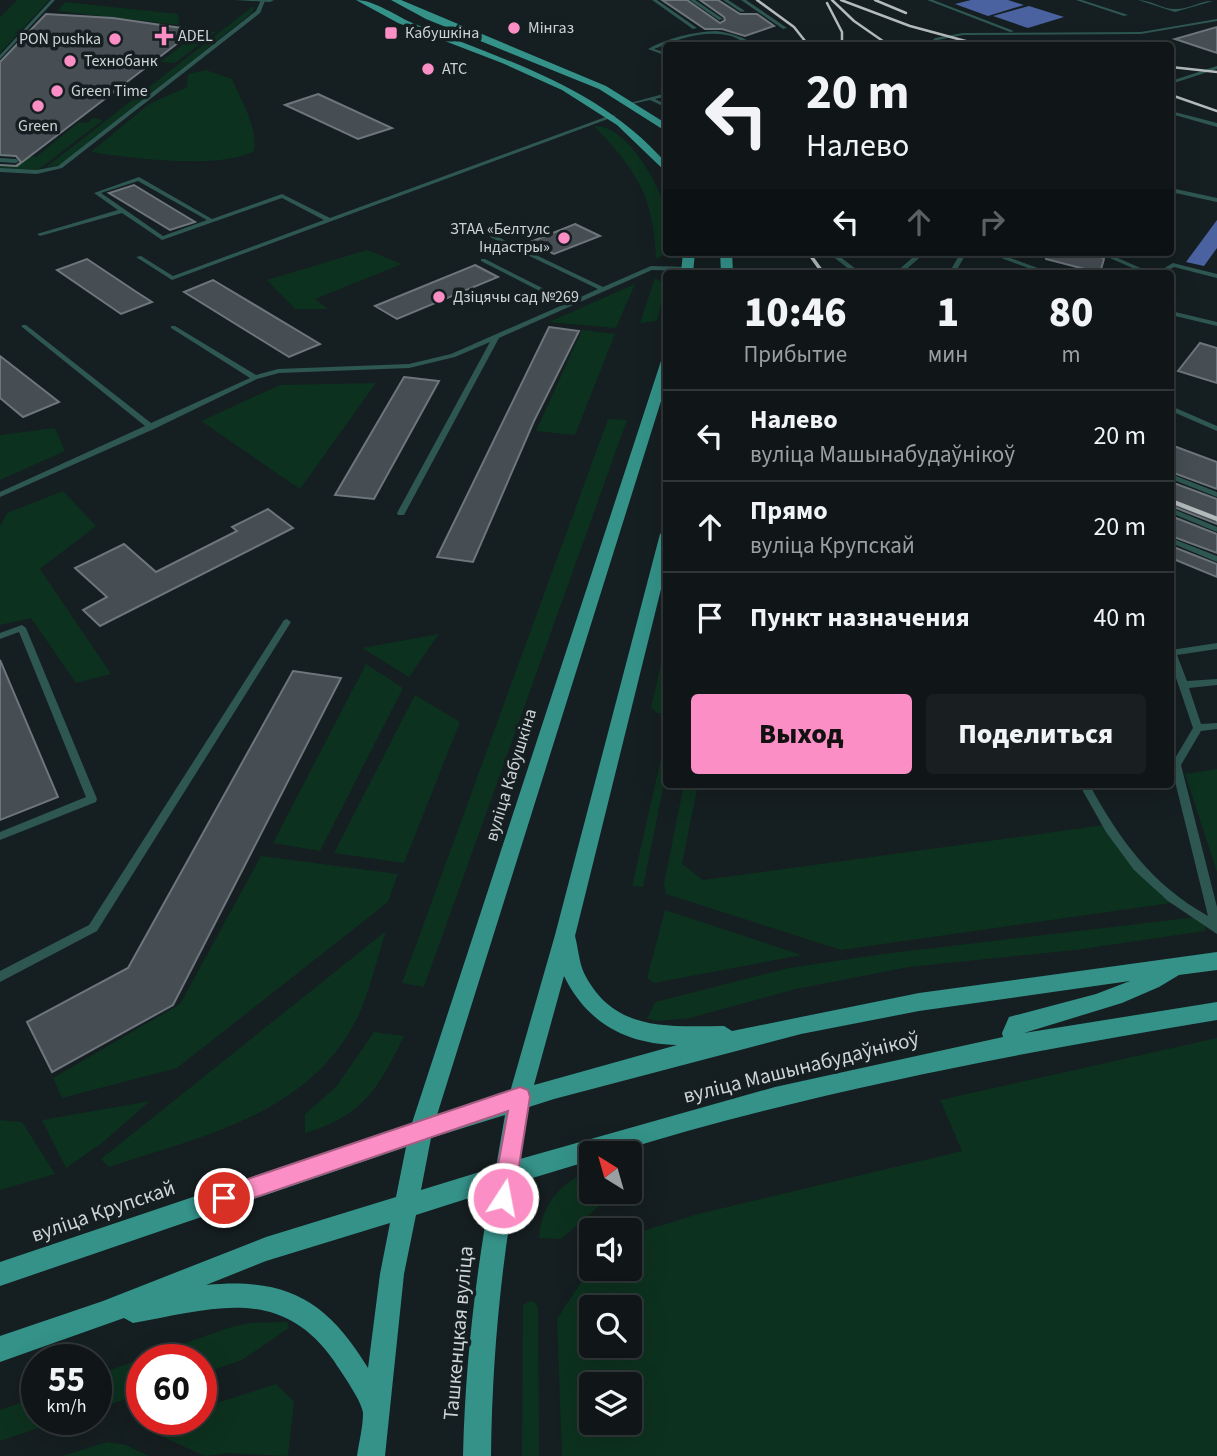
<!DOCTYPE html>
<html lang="ru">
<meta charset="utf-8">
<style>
body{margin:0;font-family:"Source Sans 3",sans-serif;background:#191f21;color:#f1f3f6;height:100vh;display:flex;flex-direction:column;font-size:26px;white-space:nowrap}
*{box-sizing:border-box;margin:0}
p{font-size:23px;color:#9c9fa2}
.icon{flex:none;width:38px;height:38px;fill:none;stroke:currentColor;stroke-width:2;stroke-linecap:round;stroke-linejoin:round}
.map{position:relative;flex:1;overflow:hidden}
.side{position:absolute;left:663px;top:270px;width:511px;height:518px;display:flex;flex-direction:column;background:#101618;border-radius:7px;box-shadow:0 7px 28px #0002,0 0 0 2px #303537}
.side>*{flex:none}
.guide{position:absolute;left:663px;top:42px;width:511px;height:214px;border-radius:7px;box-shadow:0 7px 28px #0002,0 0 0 2px #303537;background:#101618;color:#f1f3f6;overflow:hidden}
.needle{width:46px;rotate:323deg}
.controls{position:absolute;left:579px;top:1141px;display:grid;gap:14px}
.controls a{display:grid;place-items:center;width:63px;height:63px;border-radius:7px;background:#101618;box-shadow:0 7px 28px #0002,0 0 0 2px #303537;font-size:35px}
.speed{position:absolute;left:21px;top:1344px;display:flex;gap:14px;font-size:35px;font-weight:700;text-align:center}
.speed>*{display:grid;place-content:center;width:91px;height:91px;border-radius:50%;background:#101618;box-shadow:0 7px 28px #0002,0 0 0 2px #303537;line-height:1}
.speed small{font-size:18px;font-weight:400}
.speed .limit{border:10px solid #d22;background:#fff;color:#111}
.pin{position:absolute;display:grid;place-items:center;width:60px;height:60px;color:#fff;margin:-30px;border:4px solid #fff;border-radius:50%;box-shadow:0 2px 7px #0007}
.me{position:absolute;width:77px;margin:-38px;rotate:11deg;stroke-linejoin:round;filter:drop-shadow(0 0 5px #0008)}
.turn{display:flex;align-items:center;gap:24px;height:147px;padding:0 28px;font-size:32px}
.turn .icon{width:91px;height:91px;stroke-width:2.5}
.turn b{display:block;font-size:49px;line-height:60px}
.lanes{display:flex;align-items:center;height:66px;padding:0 28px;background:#0003;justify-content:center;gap:35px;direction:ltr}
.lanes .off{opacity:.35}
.eta{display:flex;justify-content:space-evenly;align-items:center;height:119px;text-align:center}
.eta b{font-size:42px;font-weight:800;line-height:49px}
.button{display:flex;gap:14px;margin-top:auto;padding:14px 28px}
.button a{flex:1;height:80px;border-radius:7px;background:#fb8fc5;color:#111;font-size:28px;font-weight:800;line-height:80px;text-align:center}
.button a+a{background:#191f21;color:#f1f3f6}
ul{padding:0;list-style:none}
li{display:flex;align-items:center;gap:21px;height:91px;padding:0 28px;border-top:2px solid #303537}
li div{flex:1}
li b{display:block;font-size:26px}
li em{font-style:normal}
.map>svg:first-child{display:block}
</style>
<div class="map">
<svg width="1217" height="1456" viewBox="0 0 1217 1456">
<rect width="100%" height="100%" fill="#151e20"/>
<path fill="#0d311f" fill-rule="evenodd" d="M17,0H49L0,53V17Z
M65,2L178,14L179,25L58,11Z
M252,7H255L252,13L61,164L45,168Z
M217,31L175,63L160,62L195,35Z
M206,70L232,79C241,101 258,126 254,151C221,170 129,158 91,152L149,104L187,87L188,74Z
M93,118L103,120L38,170L0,168V165L17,166L28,157H36L79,122L87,123Z
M594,126C624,124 656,178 663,203C668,219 667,235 667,252H670L656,259C654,197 637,171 594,126Z
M367,250L402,264L315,299L328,309H295L267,280Z
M655,278L666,284L657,321L640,323Z
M635,284L616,328L549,322Z
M582,330L615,334L575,435L536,431Z
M376,383L300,489L201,421L280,385Z
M608,419L627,420L424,987L402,983Z
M55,428L65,451L0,480V435Z
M63,491L96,526L40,569L111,674L76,683L31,618L0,625V526L7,513Z
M439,634L409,677L362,648Z
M667,639V714L657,713L651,707Z
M366,664L403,688L320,851L273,843Z
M415,695L460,722L404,863L334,853Z
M661,759H667V769L643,887L632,886Z
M1217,769V872L1185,774Z
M684,784H698L682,864L703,880L1105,825L1124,856L1185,901L841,950L666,894L664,884Z
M261,856L398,874L388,902L177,1068L62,1098L53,1078L180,1004Z
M665,910L802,955L654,983L647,978Z
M1197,917L1205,925V931L1075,950L909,967L796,989L690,1018L659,1021L647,1019L655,1002L789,968L883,954Z
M386,931C375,965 367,1006 347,1036C295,1118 195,1138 109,1167L101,1159Z
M374,1032L404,1036C379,1087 364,1116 305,1133V1114L336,1087Z
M1217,1038V1456H562L557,1319L591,1267L630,1269V1235L698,1214L962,1151L940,1100ZM592,1307H630V1346H592ZM592,1384H630V1423H592Z
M150,1101L102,1143L66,1168L42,1120Z
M0,1120L22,1122L55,1174L0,1190Z
M591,1172L592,1192L613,1194L561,1239L539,1238C541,1207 561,1179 591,1172Z
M530,1301L535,1302L538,1307L539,1456H522L523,1305Z
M287,1322L289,1328L242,1360L201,1374V1360H142V1394L96,1409V1375L228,1328L249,1323Z
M276,1384L294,1402L288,1456L227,1453L205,1456L150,1431L151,1425L169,1419H201V1408Z
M37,1397V1419H65L0,1441V1410Z
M107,1442L126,1445L149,1456H62Z"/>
<path fill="#4b62a1" d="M971,0H1008L1024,5L988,16L955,4Z
M1029,6L1064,17L1028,28L993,16Z
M1217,220V248L1204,266L1186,262Z"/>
<path fill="#464e54" stroke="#6e767d" stroke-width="2" d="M662,0H687L720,23L725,20L724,17L700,0H718L740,14H757L774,26L745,36L722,29H705Z
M46,14L113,18L195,30L17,166L0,165L16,166L21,162L16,156L0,155V62Z
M1217,27V53L1175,39Z
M318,94L392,128L358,139L285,105Z
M134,185L162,202L195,222L170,230L109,193Z
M575,224L600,236L554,254L530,242Z
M1047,252H1094L1104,259L1100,273L1046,259Z
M87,259L135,291L152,302L121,314L57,270Z
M475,265L498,277L397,319L375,306Z
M213,280L320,344L289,357L184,292Z
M549,327L579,331L534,421L473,562L437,557Z
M1200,343L1217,348V383L1178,371Z
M0,356L45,391L59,402L23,417L0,398Z
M404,377L439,381L374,499L335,495Z
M1171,445L1217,462V489L1171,472Z
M1171,482L1217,499V524L1171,506Z
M268,509L293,528L100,626L83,610L107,597L75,568L124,544L156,572L237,531L232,527Z
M1171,516L1217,534V553L1171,536Z
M1171,546L1217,564V577L1171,558Z
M0,660L58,797L0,820Z
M293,671L341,678L173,1005L52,1072L27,1022L128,968Z"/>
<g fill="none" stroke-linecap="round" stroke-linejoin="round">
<path fill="#2e5752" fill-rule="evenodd" d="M51,0H55L0,59V55Z
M261,0L265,1L260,13L62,168L37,174L0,172V168L37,170L58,166L256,11Z
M652,0H657L697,28L693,29Z
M690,0H695L723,19L719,20Z
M723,0H728L745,11L741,12Z
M741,0H746L787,28L783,29Z
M927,0H933L1014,31L1010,32Z
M1076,0H1082L1128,15L1124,16Z
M1138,0C1151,0 1164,10 1176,9C1190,9 1202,0 1213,1L1175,12Z
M1217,19V21L1141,34L963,35L938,40L932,46H927L935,38L963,33L1141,32Z
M716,31C731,33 744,37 757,46C747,46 740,39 731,36C705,29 678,39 654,49L667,53V56L648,49C668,38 692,32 716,31Z
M1217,66V69L1171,84V81Z
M667,93V96L655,99L667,105V108L650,100L632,104L630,103Z
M1171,111L1217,123V127L1171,114Z
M611,115L616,116L172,280L136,257L141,256L173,276L324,220L282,198L162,240L122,213L40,236L37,234L118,210L94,193L139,177L212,219L282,194L330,218ZM138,181L207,220L163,236L101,193Z
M0,158L16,159L19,161L16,163L0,162Z
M1171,188L1217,198V202L1171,192Z
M490,235H494L603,287L651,266L688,267L691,269L688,271L652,270L499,338L404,515H398L397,513L490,342L455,357L409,368L279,373L257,379L154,429L0,497V492L145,426L22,327V325H26L151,423L250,378L171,328V326H175L256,375L278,369L409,364L451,354L565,304L481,261V259H485L570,302L598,289L490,237Z
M827,252H834L861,273H854Z
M919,252H926L902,273H895Z
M961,252H967L955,273H949Z
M985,252H994L1051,273H1042Z
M1096,252H1104L1152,273H1144Z
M1173,263L1217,274V278L1174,267L1164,273H1156Z
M1171,311L1217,322V326L1171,315Z
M1171,406L1217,426V431L1171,411Z
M1171,474L1217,492V497L1171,479Z
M1171,508L1217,527V532L1171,513Z
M1171,538L1217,556V562L1171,543Z
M287,619L291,622L97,931L0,982V971L89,925L284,620Z
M22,625L26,628L97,799L96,802L0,840V832L86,797L19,632L0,639V633Z
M1217,643V649L1177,655L1187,681L1217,679V685L1189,688L1201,724L1217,723V729L1201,731L1181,765L1217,907V934L1168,901L1134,870L1106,832L1079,784H1089C1120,840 1151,884 1208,916L1171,765L1193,728L1171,663V650Z"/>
<path fill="#2e5752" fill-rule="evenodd" d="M234,0H274L270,2Z"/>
<path fill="#349289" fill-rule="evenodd" d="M356,0C375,0 397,17 415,24C507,61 600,87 667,164V173L617,125L562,90L502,63L398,23Z
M391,0H401L606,86L667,124V132L599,89L426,19Z
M683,252H695L693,273H681Z
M720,252H732L733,273H721Z
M667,357V382L437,1115L510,1092L555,935L660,534L667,530V565L575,936C578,947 579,962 584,973C614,1033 669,1026 724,1026L732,1031L919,993L1217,952V970L1179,975L1159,987L1122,1003L1024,1033L1217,1002V1020C1013,1054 811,1092 613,1153H592V1160L516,1183C500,1274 492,1364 491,1456H463C465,1367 475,1279 491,1191L416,1215L404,1274L385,1456H357C359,1442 363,1427 363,1413C362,1401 341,1372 334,1361C280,1284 212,1309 133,1323L124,1318L0,1362V1336L103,1301L266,1237L396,1197L406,1147L0,1286V1262L412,1123L661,361ZM564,976C587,1023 626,1044 677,1045L534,1085ZM1130,981L1096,994L1009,1017L1002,1033L1003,1037L775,1087L520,1159L529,1107L554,1099L801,1034L919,1011ZM505,1115L496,1167L421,1190L431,1138ZM390,1223L380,1274L368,1368C327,1300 286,1277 206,1285L266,1261Z"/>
<path stroke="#b4bbbc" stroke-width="2.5" d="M757,0L794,27L809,46
M832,0L854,21L890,46
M841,0L910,26L984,46
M875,0L906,13
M827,3L842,32V46
M1171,67L1217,72
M1171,95L1217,111"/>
<path stroke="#b4bbbc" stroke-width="3.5" d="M808,252L823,273"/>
<path stroke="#b4bbbc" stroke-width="4.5" d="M1171,501L1217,519"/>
</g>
<path fill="#fb8fc5" stroke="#a35d80" stroke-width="2" d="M520,1087L528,1090L530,1097L514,1198L511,1206L503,1209L496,1206L492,1198L508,1111L224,1208L216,1205L213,1198L216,1190L224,1187Z"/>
<g fill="#fb8fc5" stroke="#151e20" stroke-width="2.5">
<circle cx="514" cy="28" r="7"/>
<rect x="384" y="26" width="14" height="14" rx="3.5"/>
<path d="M160.5 25.5h7v7h7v7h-7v7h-7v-7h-7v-7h7z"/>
<circle cx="115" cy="39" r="7"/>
<circle cx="70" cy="61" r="7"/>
<circle cx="428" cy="69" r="7"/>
<circle cx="57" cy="91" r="7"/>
<circle cx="38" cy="106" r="7"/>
<circle cx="564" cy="238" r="7"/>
<circle cx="439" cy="297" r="7"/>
</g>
<g text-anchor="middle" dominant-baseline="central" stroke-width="7" stroke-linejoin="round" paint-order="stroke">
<g font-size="16" fill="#ced4d5" stroke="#151e20" text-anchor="start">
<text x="528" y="28">Мінгаз</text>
<text x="405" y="33">Кабушкіна</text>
<text x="178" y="36">ADEL</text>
<text x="101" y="39" text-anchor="end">PON pushka</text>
<text x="84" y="61">Технобанк</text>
<text x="442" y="69">АТС</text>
<text x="71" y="91">Green Time</text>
<text x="38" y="126" text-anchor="middle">Green</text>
<text x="550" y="229" text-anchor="end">ЗТАА «Белтулс<tspan x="550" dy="18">Iндастры»</tspan></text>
<text x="453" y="297">Дзіцячы сад №269</text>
</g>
<g font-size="18" fill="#ced4d5" stroke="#151e20">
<text transform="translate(511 775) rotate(-73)">вуліца Кабушкіна</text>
</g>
<g font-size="21" fill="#ced4d5" stroke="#151e20">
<text transform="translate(801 1067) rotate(-14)">вуліца Машынабудаўнікоў</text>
<text transform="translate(103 1211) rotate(-19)">вуліца Крупскай</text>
<text transform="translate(458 1333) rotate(-85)">Ташкенцкая вуліца</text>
</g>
</g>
</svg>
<div class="controls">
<a><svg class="needle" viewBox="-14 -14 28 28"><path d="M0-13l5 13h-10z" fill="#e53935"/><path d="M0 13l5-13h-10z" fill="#9c9fa2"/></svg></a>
<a><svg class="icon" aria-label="sound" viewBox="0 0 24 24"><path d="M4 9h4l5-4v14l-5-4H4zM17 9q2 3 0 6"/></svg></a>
<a><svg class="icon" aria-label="search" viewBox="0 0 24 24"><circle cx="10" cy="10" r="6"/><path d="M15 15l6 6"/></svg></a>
<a><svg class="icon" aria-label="layers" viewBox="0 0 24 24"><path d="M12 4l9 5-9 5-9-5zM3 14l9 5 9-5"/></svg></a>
</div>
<div class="speed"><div>55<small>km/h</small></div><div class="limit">60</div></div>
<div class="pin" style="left:224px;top:1198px;background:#d93025"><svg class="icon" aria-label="arrive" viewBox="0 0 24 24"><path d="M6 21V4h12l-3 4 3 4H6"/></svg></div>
<svg class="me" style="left:503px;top:1198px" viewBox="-20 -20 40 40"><circle r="17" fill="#fb8fc5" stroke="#fff" stroke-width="3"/><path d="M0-11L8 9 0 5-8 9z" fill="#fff"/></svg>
<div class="guide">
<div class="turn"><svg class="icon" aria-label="left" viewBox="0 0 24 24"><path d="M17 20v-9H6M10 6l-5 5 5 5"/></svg><div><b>20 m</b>Налево</div></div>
<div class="lanes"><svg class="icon" aria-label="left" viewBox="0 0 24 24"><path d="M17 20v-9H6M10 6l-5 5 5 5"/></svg><svg class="icon off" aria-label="ahead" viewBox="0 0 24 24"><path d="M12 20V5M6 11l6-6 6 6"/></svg><svg class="icon off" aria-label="right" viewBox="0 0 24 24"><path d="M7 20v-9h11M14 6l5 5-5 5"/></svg></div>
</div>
<section class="side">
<div class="eta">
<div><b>10:46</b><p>Прибытие</p></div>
<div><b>1</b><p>мин</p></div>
<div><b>80</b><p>m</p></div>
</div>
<ul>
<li><svg class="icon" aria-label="left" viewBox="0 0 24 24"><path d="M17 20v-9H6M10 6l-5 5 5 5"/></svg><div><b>Налево</b><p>вуліца Машынабудаўнікоў</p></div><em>20 m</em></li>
<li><svg class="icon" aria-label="ahead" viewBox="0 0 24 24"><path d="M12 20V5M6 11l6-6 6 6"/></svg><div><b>Прямо</b><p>вуліца Крупскай</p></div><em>20 m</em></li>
<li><svg class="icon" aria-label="arrive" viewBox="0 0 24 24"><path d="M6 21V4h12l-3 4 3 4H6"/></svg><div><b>Пункт назначения</b></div><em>40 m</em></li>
</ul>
<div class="button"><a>Выход</a><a>Поделиться</a></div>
</section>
</div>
